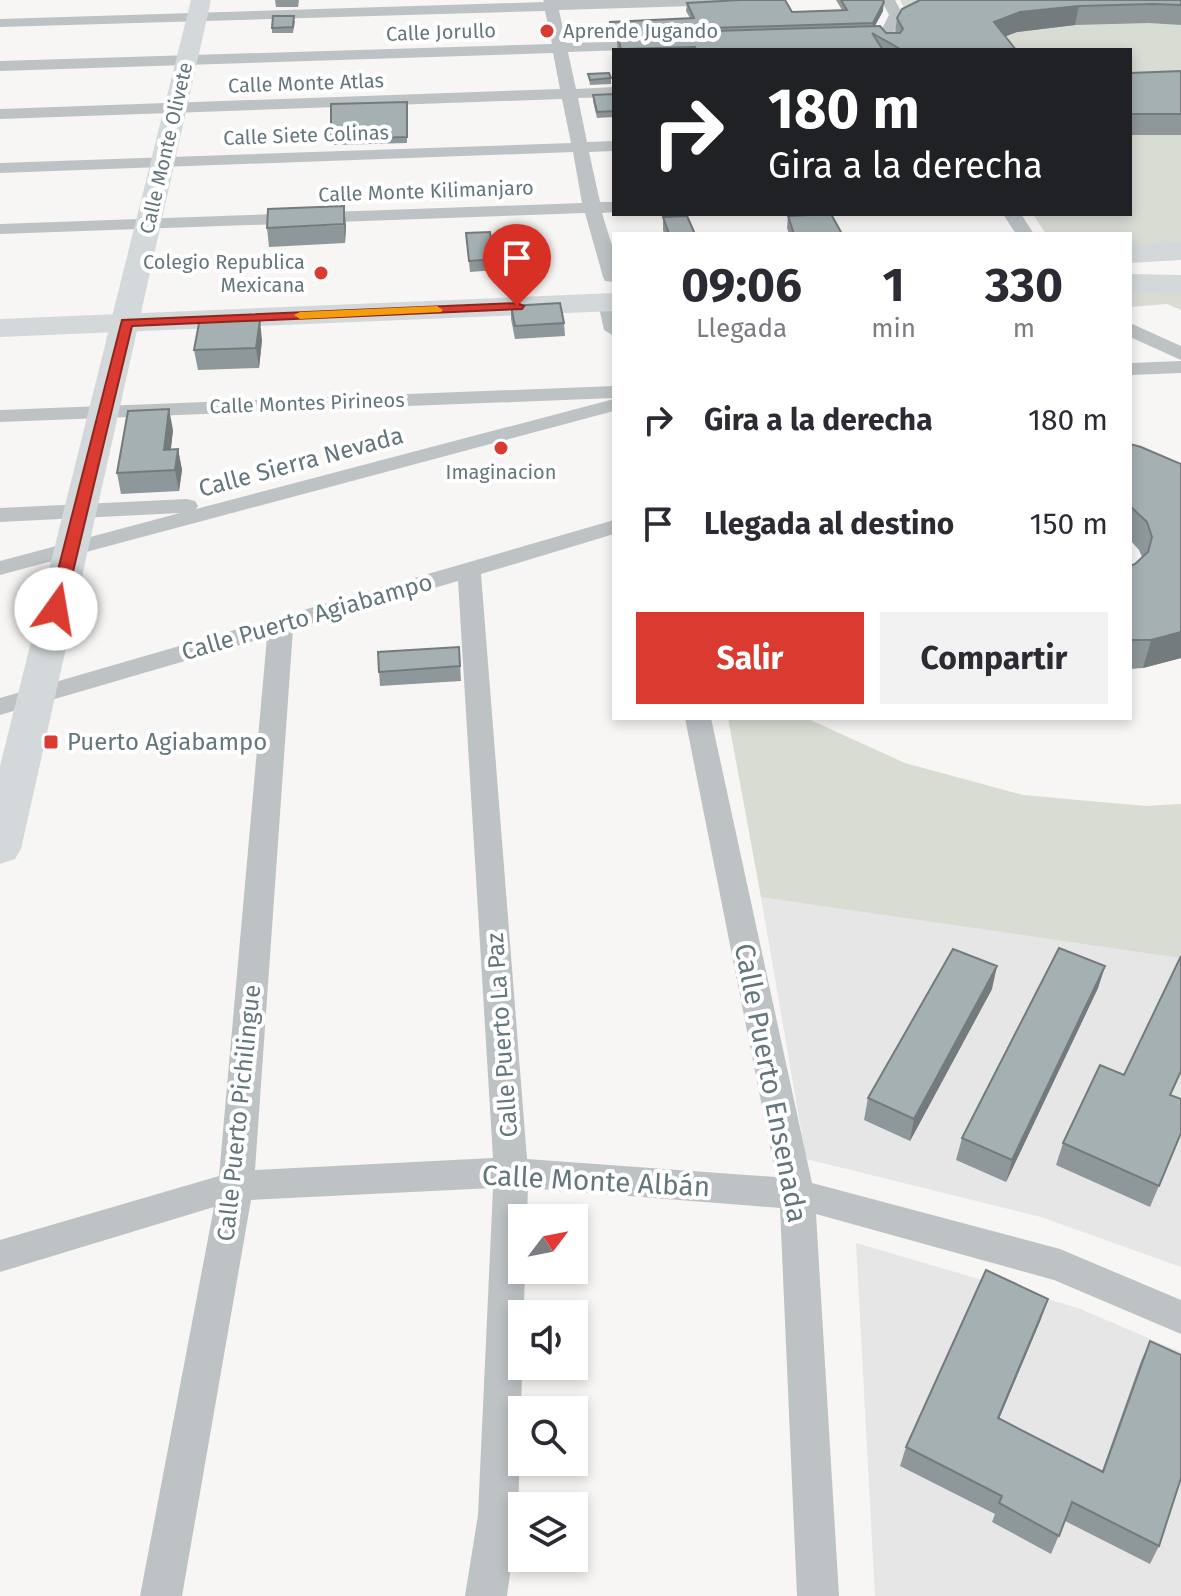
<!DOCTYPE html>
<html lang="es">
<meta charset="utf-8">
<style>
body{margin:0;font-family:"Fira Sans",sans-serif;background:#f2f2f3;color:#2b2b33;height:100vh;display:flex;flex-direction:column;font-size:30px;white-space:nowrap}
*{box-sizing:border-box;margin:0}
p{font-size:26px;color:#7c7c81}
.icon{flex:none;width:44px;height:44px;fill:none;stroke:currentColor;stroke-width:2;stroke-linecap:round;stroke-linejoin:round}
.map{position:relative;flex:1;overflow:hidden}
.drawer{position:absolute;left:612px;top:232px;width:520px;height:488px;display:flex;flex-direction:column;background:#fff;border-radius:0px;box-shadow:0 4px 12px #0003}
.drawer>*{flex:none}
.guide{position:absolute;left:612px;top:48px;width:520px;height:168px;border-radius:0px;box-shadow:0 4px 12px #0003;background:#202124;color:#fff;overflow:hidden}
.needle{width:52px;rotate:58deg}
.tools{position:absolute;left:508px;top:1204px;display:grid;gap:16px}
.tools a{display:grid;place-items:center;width:80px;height:80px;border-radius:0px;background:#fff;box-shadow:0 4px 12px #0003;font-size:40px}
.pin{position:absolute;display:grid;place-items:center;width:68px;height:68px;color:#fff;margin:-82px -34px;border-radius:50% 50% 50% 0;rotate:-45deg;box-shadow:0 0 8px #0007}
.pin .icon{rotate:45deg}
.me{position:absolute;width:88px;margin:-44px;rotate:13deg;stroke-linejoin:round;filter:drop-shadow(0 0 6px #0008)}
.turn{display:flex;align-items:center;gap:28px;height:168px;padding:0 24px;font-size:36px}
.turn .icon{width:104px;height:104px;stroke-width:2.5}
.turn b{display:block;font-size:56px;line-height:68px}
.eta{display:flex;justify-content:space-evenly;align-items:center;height:136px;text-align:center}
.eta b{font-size:48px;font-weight:700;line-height:56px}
.cta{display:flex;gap:16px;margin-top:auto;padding:16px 24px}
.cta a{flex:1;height:92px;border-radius:0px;background:#da3a30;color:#fff;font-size:32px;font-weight:700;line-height:92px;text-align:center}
.cta a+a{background:#f2f2f3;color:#2b2b33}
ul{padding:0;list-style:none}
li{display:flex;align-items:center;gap:24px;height:104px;padding:0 24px}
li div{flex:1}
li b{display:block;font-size:30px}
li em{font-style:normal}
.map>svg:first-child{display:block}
</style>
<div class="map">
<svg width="1181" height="1596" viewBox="0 0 1181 1596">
<rect width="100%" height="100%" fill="#f7f6f4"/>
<path fill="#e5e6e5" d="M761,897L1181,955V1267L1041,1217L806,1159Z
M856,1243L1078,1308L1181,1352V1596H875Z"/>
<path fill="#d8dcd3" d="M900,0H1181V247L1130,249V234H1046L1033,214H1130V50H907L911,22Z
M1130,291L1181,292V310L1167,304L1130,307Z
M728,718H806L905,763L1023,795L1146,806L1181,804V958L761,897Z"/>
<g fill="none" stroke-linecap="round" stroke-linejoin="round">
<path fill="#bdc3c5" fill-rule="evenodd" d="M543,0H769L762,4L559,10L566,43L655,41L662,45L655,49L568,52L576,89L614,87V97L578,98L587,142L614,141V151L589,152L600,202H614V212L602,213L614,252V282L605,281L603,277L585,213L0,234V224L582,203L573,152L0,173V163L571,143L562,99L0,119V109L560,89L553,53L0,71V61L552,44L545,11L0,27V19L544,2Z
M881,0H895L903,15L891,38L898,50H884L877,38L889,15Z
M1003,214H1021L1034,234H1016Z
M608,297L614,299V336L604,330L598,303Z
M1130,323L1181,346V360L1130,337Z
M1181,361V373L1130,375V363Z
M614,386V398L0,422V410Z
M614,399V411L0,575V561L180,513L0,522V508L187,499L195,501L198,506L196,509Z
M614,520V534L481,574L527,1159L776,1177L685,718H711L812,1183L1060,1249L1181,1300V1334L1054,1280L816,1214L839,1596H797L780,1208L528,1188L527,1218H522V1270H525L518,1515L507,1596H465L478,1515L493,1188L251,1200L182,1596H140L214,1207L0,1272V1240L219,1176L267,637L0,715V698ZM458,581L493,1158L255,1170L293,629Z"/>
<path fill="#d3d9da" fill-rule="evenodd" d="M191,0H211L21,849L15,859L0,864V766Z"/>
<path fill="#d3d9da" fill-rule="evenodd" d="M1181,242V260L1130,263V245Z
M1130,274L1181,275V293L1130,292Z
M614,293V311L0,337V319Z"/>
</g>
<path fill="#8e979a" d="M275,0H299L298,7H276Z
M836,0H883V11L875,26L886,33H895L897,18L902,9L1181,0V25L1149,23L1075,25L1017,32L1005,36L1016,50H617V39L613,40L610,30V22L690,18L686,11L687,3L792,12L842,10Z
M295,21L293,33H272V28Z
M1181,71V135H1130V73Z
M588,74L611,78V84L590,85Z
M614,94V117L597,118L593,101V95Z
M407,102V143L332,145L331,139Z
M788,216L842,234H789L787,228Z
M663,217L695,234H664L663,230Z
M346,225L345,243L269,247L267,228Z
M466,233L494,259L495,270L470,272Z
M511,306L564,323L565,336L515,339L511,319Z
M240,321L262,340L259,368L198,370L194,350Z
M173,430L171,449H178L182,470L179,491L121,494L117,473Z
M1130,444L1181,464V658L1143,668L1130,669V566L1135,564L1142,557L1139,550L1130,540Z
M459,647L461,681L380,686L379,672Z
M1105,966L1098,988L1006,1182L956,1160L962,1138Z
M992,989L910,1141L864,1120L868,1098Z
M1171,1095L1181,1134L1150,1207L1056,1165L1063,1143Z
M1041,1319L999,1419L1102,1471L1141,1361L1150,1341L1159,1546L1150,1564L1065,1521L1051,1554L992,1522L995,1514L900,1466L906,1447Z"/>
<path fill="#747b7d" d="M884,2L883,11L872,31L873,23Z
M1079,6L1075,25L1017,32L991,42L994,22L1020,12Z
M344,206L346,225L345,243L344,224Z
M260,320L262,340L259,368L256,348Z
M169,409L173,430L168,471L164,450Z
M178,449L182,470L179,491L175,470Z
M1181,632V658L1143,668L1151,640Z
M997,966L992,989L910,1141L914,1119Z
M1105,966L1098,988L1006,1182L1012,1160Z
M1048,1299L1041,1319L991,1437L998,1418Z"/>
<path fill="#a5b0b3" stroke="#747b7d" stroke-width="2" d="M740,0H785L792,12L847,10L841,0H883L884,2L873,23L613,31L610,22L694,18L687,3Z
M920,0H1181V5L1153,4L1079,6L1020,12L994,22L1016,50H902L872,33L883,50H696L695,47L621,49L617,34L880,26L886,33H900L903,29L897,18L902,9Z
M273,16H294L293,27L272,28Z
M1181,71V114H1130V73Z
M609,73L611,78L590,80L588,74Z
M614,94V111L597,112L593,95Z
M407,102V137L331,139V104Z
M344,206V224L267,228L268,209Z
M830,214H831L842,234H794L788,216Z
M687,216L695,234H669L663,217Z
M490,232L494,259L469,261L466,233Z
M560,303L564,323L515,326L511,306Z
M239,317V321L260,320L256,348L194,350L200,318Z
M169,409L164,450L178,449L175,470L117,473L128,411Z
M1130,444L1141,447L1181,464V632L1151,640H1130V566L1135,564L1148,552L1152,537L1147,522L1130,506Z
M459,647L460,666L379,672L378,652Z
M1059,948L1105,966L1012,1160L962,1138Z
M953,949L997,966L914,1119L868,1098Z
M1181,956V1071L1170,1095L1181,1099V1133L1159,1186L1063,1143L1100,1065L1124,1075Z
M986,1270L1048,1299L998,1418L1103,1472L1150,1341L1181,1355V1478L1159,1546L1072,1502L1059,1536L999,1503L1002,1496L906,1447Z"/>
<path fill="#da3a30" stroke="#8e261f" stroke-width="2" d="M517,303L524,306L522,309L132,326L64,609L56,613L48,609L122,320Z"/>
<path fill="#f59e0b" d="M437,306L443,310L441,312L300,319L294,315L300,312Z"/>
<g fill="#da3a30" stroke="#fff" stroke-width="3">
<circle cx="547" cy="31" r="8"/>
<circle cx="321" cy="273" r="8"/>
<circle cx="501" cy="448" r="8"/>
<rect x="43" y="734" width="16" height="16" rx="4"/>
</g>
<g text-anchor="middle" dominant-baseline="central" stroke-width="8" stroke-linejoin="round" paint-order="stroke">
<g font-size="20" fill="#63777d" stroke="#fff" text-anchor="start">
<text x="563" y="31">Aprende Jugando</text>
<text x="305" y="262" text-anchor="end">Colegio Republica<tspan x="305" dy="23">Mexicana</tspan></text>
<text x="501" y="472" text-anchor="middle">Imaginacion</text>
</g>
<g font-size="20" fill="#63777d" stroke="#fff">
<text transform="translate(441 32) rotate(-2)">Calle Jorullo</text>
<text transform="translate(306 83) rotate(-2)">Calle Monte Atlas</text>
<text transform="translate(306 135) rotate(-2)">Calle Siete Colinas</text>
<text transform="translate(166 148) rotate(-77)">Calle Monte Olivete</text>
<text transform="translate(426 191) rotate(-2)">Calle Monte Kilimanjaro</text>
<text transform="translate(307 403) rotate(-2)">Calle Montes Pirineos</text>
</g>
<g font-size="24" fill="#63777d" stroke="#fff">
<text transform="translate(301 462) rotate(-15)">Calle Sierra Nevada</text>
<text transform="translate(307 617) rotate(-16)">Calle Puerto Agiabampo</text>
<text transform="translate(502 1035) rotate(-94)">Calle Puerto La Paz</text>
<text transform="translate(239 1113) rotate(-84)">Calle Puerto Pichilingue</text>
</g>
<g font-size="24" fill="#63777d" stroke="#fff" text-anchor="start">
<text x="67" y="742">Puerto Agiabampo</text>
</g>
<g font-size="28" fill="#63777d" stroke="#fff">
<text transform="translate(771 1083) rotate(79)">Calle Puerto Ensenada</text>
<text transform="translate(596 1181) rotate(3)">Calle Monte Albán</text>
</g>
</g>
</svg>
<div class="tools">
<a><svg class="needle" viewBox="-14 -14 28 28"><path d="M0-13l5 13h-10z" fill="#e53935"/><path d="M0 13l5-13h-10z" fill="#7c7c81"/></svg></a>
<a><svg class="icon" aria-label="sound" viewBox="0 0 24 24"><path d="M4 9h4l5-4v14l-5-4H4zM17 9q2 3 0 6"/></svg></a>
<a><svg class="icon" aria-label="search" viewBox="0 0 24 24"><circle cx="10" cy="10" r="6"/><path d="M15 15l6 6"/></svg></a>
<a><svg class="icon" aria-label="layers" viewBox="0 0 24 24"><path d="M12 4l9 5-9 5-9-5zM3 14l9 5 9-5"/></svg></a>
</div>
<div class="pin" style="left:517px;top:306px;background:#d93025"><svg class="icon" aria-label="arrive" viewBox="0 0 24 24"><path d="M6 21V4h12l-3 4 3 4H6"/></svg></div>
<svg class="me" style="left:56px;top:609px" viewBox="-20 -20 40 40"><circle r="19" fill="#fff"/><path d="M0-13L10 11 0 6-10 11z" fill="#da3a30"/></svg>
<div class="guide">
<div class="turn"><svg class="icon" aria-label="right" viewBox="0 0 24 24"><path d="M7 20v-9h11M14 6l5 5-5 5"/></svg><div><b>180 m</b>Gira a la derecha</div></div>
</div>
<section class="drawer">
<div class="eta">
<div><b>09:06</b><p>Llegada</p></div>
<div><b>1</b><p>min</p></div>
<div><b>330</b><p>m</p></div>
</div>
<ul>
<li><svg class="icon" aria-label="right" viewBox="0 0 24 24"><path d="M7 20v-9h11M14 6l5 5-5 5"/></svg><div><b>Gira a la derecha</b></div><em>180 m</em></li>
<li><svg class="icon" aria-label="arrive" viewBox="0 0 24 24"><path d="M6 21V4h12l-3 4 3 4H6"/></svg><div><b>Llegada al destino</b></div><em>150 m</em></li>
</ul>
<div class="cta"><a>Salir</a><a>Compartir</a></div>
</section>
</div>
